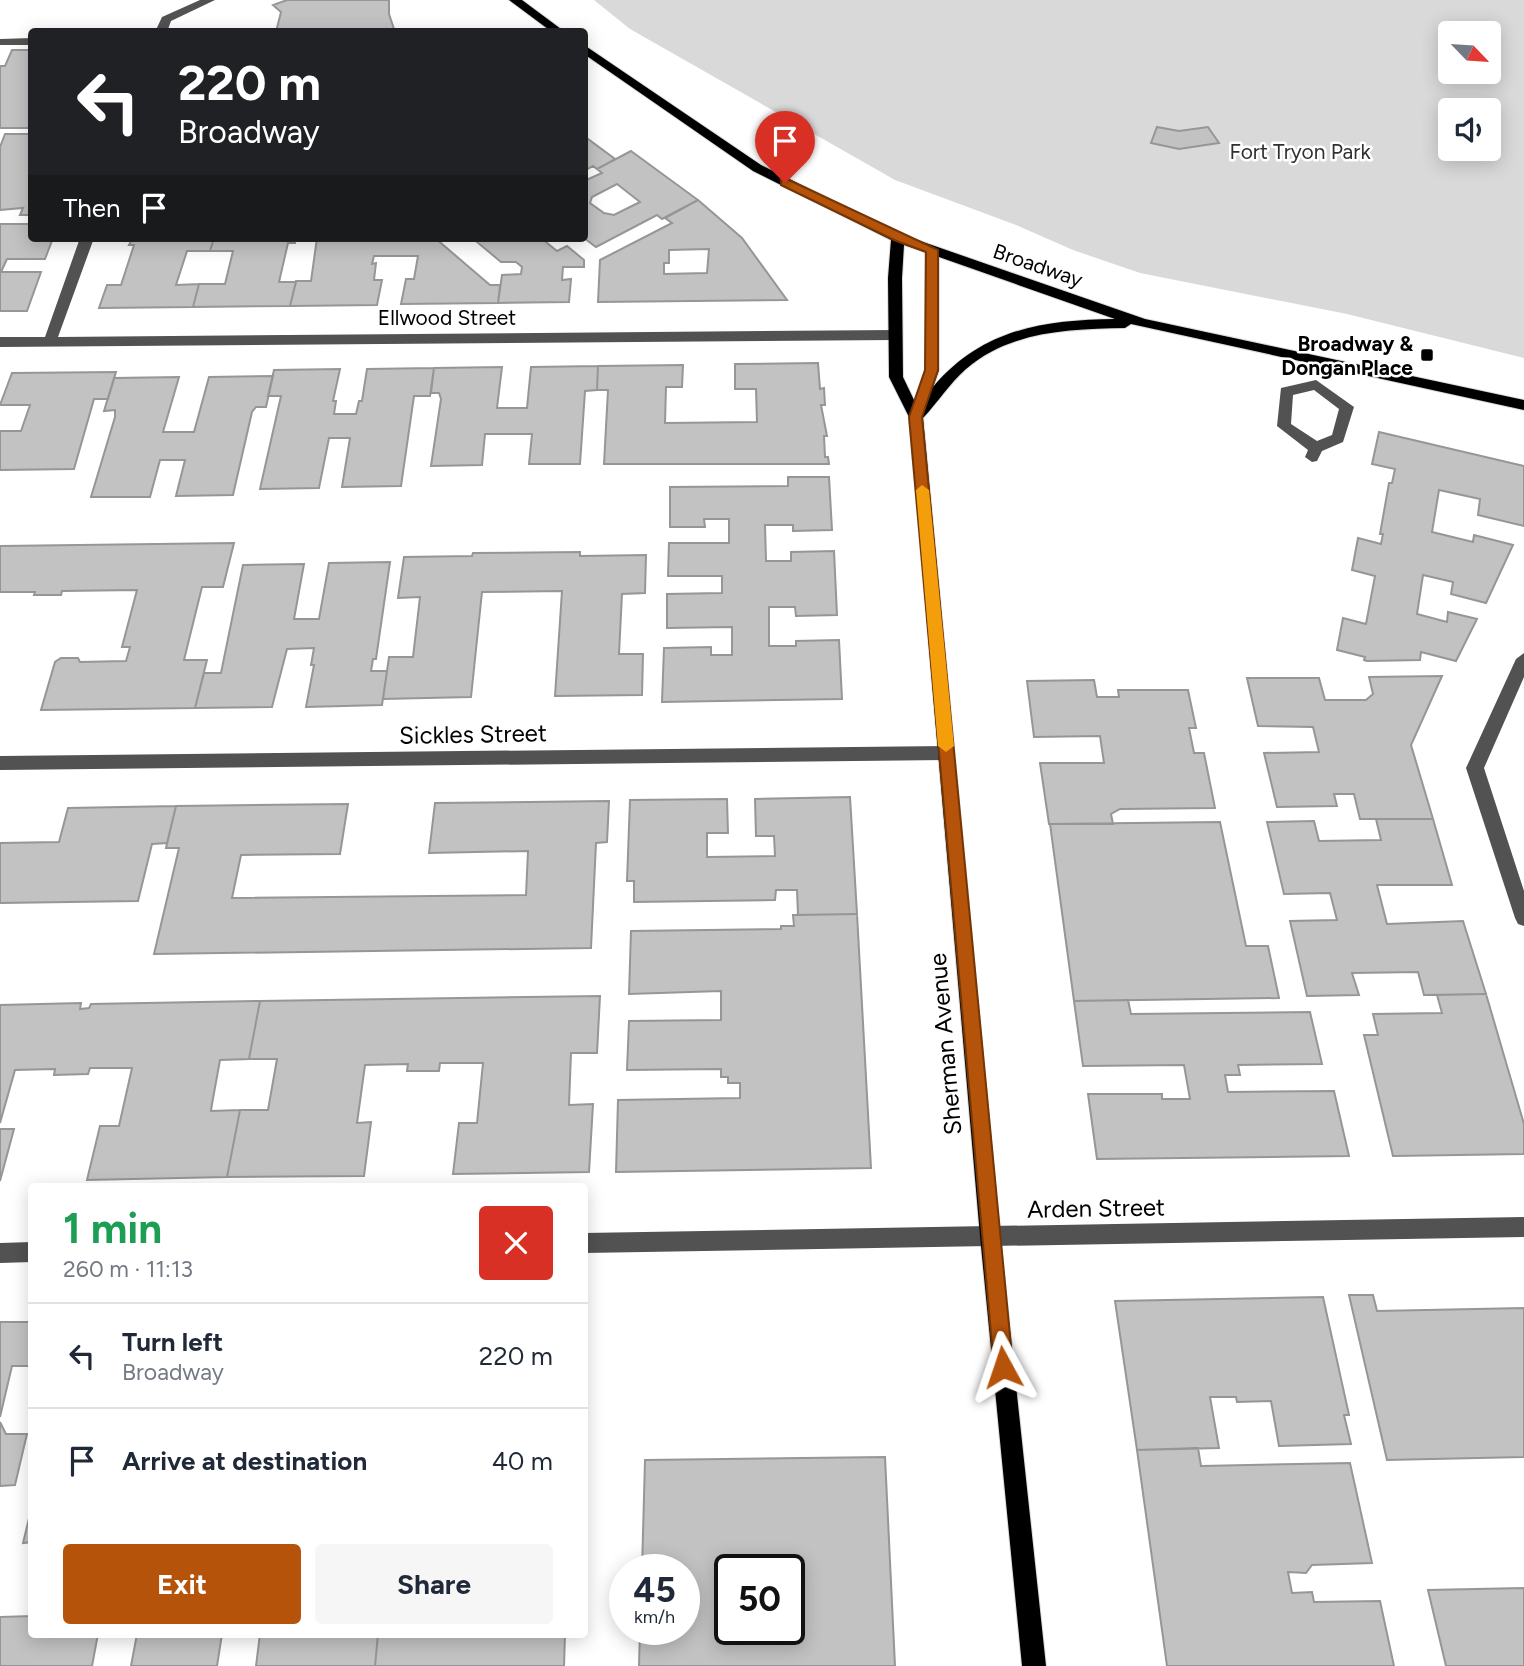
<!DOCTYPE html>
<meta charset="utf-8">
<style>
body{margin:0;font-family:Figtree,sans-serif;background:#f6f6f7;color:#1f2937;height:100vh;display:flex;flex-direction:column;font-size:26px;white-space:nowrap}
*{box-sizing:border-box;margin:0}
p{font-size:23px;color:#747a83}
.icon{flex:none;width:38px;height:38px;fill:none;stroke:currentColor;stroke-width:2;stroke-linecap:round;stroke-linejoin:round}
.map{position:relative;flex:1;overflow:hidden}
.side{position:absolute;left:28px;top:1183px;width:560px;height:455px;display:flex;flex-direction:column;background:#fff;border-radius:7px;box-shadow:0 4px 18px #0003}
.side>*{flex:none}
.top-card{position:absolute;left:28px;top:28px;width:560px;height:214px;border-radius:7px;box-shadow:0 4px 18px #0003;background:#202124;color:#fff;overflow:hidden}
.needle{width:46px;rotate:115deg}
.buttons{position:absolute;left:1438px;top:21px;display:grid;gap:14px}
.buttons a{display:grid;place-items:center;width:63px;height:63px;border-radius:7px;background:#fff;box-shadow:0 4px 18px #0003;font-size:35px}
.speed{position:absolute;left:609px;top:1554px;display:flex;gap:14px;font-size:35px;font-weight:700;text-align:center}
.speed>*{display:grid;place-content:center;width:91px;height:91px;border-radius:50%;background:#fff;box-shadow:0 4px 18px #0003;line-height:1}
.speed small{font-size:18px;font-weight:400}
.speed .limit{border:4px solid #111;border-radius:10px;background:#fff;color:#111}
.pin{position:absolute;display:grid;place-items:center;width:60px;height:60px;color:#fff;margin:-72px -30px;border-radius:50% 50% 50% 0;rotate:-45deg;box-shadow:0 0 7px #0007}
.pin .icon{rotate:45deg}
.me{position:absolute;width:77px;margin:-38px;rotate:355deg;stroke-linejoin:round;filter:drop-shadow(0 0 5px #0008)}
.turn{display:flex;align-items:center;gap:24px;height:147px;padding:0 35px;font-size:32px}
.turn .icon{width:91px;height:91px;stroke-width:2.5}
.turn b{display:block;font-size:49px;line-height:60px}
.then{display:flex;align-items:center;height:66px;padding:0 35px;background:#0003;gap:14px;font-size:26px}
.round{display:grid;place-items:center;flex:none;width:74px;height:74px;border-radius:7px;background:#f6f6f7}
.head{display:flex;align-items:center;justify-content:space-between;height:119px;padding:0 35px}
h1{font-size:42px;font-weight:700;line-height:52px;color:#1e9e55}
.action{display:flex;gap:14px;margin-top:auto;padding:14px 35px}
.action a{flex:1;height:80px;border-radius:7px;background:#b45309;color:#fff;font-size:28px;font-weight:700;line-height:80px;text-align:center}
.action a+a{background:#f6f6f7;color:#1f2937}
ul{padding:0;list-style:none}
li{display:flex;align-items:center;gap:21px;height:105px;padding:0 35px;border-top:2px solid #e0e1e3}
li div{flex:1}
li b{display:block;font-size:26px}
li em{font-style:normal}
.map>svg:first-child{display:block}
</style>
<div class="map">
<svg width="1524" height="1666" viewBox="0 0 1524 1666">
<rect width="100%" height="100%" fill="#fff"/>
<path fill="#d9d9d9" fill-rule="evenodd" d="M594,0H1524V358L1347,314L1140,273L1073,250L1016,225L895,180L630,29ZM1451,33H1489V72H1451ZM1451,110H1489V149H1451Z"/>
<path fill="#c2c2c2" stroke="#969696" stroke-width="2" fill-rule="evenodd" d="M287,0H389V14L395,32H276L281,12L273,5Z
M12,50H32V128H0V66H5Z
M1157,127L1179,131L1208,127L1219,143L1179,149L1151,143Z
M5,134H32V215H20L23,208L0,210V147Z
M584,136L615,159L597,169L593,166L584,171Z
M631,151L698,200L662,219L657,215L596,247L584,238V181L602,173L597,169ZM617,184L640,202L614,215L604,213L590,203L592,197Z
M698,200L742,238L787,300L598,302L600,260L672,223L665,218ZM709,249L707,273L664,274V263H669V250Z
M0,224H32V238H53L45,259H7L1,272H41L27,311H0Z
M133,238H214L210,251H187L176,285L199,284L193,307L99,308L107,285H121L134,245H129Z
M214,238H295V243H288L279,282H296L290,306L193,307L199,284H225L233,251H210Z
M317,238H435L490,285H500L498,303L401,304L406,279H414L418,256H374L372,264L376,263L374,280H382L377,305L290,306L296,281H311Z
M485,238H541L557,251L567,246L584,260V267H563L562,280L571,279L569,302L498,303L502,275L521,274L522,267L516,262H501L477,242Z
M818,363L820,389L824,388L825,405H821L827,436H824L825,457H828L829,464H604L608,390H597L598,366L683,365L682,387H666L665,423L757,422L756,389H735V364Z
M598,366L597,390L585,391L580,464H529L532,434H485L482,465L431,466L441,399L439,393H431L434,368L502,367L497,408H527L531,367Z
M434,368L430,396H414L401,486L342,487L350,438H329L319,488L260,489L281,396H268L274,370L340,369L333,401H336L334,414H356L359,401H362L367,369Z
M116,372L108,399H94L74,469L0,470V431H21L30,405H0L12,373Z
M273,376L266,407H256L252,412L233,495L176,496L185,460H160L150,497H91L115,417V410L104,411L114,378L179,377L163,432H194L209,377Z
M1379,432L1524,466V526L1478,515L1480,499L1439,490L1432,532L1473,542L1474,535L1513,545L1486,603L1451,594L1453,582L1423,575L1417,614L1447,622L1448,612L1477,619L1456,661L1421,652L1420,660L1367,661L1364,660L1365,657L1337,650L1343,618L1366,624L1375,576L1352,570L1358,538L1381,544L1383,534H1380L1389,483H1392L1395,469L1372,464Z
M788,477H829L832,530L793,531V525H765L766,561H791V552L834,551L837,615L796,616L795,607H769V646H796V641L839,640L842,699L662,702L664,648L711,647V655H732V627L667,628V594L722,593V576H668L669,543H729V519H704L705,527H670V487L788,486Z
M234,543L223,587H202L184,660H207L195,708L41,710L55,662L61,658H78L80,662L126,661L130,647H122L137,590L62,591L61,595H34L35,592H0V546Z
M580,552V556L646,555L645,593L622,594L619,654H643L642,695L555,696L562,591L482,592L471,697L383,699L389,657H413L420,597L398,598L404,557L472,556L473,553Z
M390,562L376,659H373L371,671H387L382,705L306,707L314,665H311L314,648L287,649L272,707L195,708L204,673H221L243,565L304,564L294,619H319L329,563Z
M1442,676L1411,745L1433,819H1360L1354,794H1334L1337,806L1277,807L1264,753L1319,752L1313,727L1258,726L1247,678H1319L1325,700H1366L1373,694L1369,677Z
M1094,680L1097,697H1119L1118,690H1188L1196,728H1189L1194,753H1204L1215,808L1120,809L1111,814L1113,824H1049L1040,763H1104L1100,736L1034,737L1027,681Z
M850,797L857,914L798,915L797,890H776L775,900L634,902V881H627L630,800L727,799L728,833H707V857L775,856L774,836H756L755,799Z
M609,801L607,842L596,843L591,948L154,954L179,848H166L176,806L348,804L340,854L241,855L232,898L526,895L528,851L429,853L435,803Z
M176,806L167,843L152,844L138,901L0,903V843L59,842L68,808Z
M1376,819H1433L1452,885H1377L1387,924L1463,921L1486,994L1424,995L1418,972L1352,973L1359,995L1307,996L1290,921L1337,920L1330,893L1284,894L1267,822L1314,821L1319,841L1381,840Z
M1220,822L1246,946H1268L1279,998L1074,1001L1050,824Z
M857,914L871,1168L616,1172L618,1100L740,1098V1083H728V1077H721V1069L627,1070L629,1021L721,1020V991L629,994L631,931L781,929V926H794L793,915Z
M1486,994L1524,1124V1154L1393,1156L1364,1035H1378L1373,1014L1442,1013L1437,995Z
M600,996L597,1053H571L569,1105L593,1104L589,1172L453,1174L459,1123H477L483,1063H440L439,1071H407L408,1064L365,1065L357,1123L371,1122L364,1176L227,1177L240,1110H268L277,1059H249L260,1001Z
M1128,1000L1131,1014L1310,1012L1322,1064L1238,1065L1240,1075H1225L1228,1092L1334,1091L1349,1156L1097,1159L1088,1094H1162V1099H1190L1184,1065L1083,1066L1074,1001Z
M260,1001L249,1059L220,1060L212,1104L211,1111L240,1110L227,1177L87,1180L100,1126H119L132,1068H90L88,1074L54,1075L55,1069L15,1070L0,1123V1005L81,1003L80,1009L89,1008L91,1004Z
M0,1129H14L0,1181Z
M1349,1295H1373L1377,1311L1524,1308V1457L1387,1460Z
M1323,1297L1349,1415H1344L1351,1444L1279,1446L1271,1401L1237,1402L1236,1397H1210L1219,1448L1137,1450L1115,1301Z
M0,1322H32V1366H12L0,1417Z
M0,1422L6,1434H27L15,1485L0,1486Z
M1198,1448L1201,1466L1350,1463L1372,1563L1312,1565L1306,1573L1288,1572L1292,1593L1312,1592L1314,1602L1380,1601L1394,1666H1167L1137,1450Z
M885,1457L895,1666H639L640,1629H684V1570H642L645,1460ZM730,1570H789V1629H730Z
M32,1506V1542L23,1543Z
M1524,1588V1666H1446L1428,1590Z
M32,1616V1634H98L92,1666H0V1617Z
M137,1634H222L217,1666H131Z
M260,1634H378L375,1666H256Z
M378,1634H565L564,1666H375Z"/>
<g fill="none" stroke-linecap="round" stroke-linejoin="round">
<g stroke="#dbdbdb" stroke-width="2">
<path id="major" d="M509,0H522L565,32H552Z
M584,45L761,165L903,235L1145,319L1524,400V410L1131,324L1125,328C1069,329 1010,331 966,369C950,383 938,402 923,418L1000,1236L1046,1666H1022L980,1236L909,417L889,377L888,278L891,240L753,171L584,54ZM904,245L925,252V370L914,400L903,377L902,278ZM939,257L1115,319C1043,320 982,329 933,387L939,370Z"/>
</g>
<path fill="#525252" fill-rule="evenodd" d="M200,0H215L171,21L167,32H155L162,17Z
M32,38V45H0V39Z
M80,238H94L58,337L895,330L902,335L895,340L0,347V337H45Z
M1316,380L1354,407L1343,442L1322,451L1317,461L1312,462L1305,457L1308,450L1277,426L1281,388ZM1314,390L1339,409L1332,435L1317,441L1291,424L1293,395Z
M1524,653V677L1484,768L1524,891V926L1518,924L1515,918L1466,768L1516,659Z
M947,746L953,748L955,753L953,758L947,760L0,770V756Z
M1524,1217V1237L584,1253V1233Z
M32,1242V1262L0,1263V1243Z"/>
<use href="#major" fill="#000" fill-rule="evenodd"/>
</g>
<path fill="#b45309" stroke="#753606" stroke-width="2" d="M781,180H789L938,250V370L922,417L1013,1367L1010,1373L1003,1376L996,1373L994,1367L909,417L925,370L926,252L894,240L781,185Z"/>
<path fill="#f59e0b" d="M922,485L929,490L954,746L946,752L938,746L916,490Z"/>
<rect fill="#000" stroke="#fff" stroke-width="2.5" x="1420" y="348" width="14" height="14" rx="3.5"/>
<g text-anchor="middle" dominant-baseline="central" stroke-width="5" stroke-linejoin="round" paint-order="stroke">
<g font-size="21" fill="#303030" stroke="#fff">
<text x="1300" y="151">Fort Tryon Park</text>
</g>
<g font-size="21" fill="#000" stroke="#fff">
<text transform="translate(1038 265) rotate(19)">Broadway</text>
<text x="447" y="317">Ellwood Street</text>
</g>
<g font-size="21" font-weight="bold" fill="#000" stroke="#fff" text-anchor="end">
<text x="1413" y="343">Broadway &amp;<tspan x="1413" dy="24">Dongan Place</tspan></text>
</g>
<g font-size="24" fill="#000" stroke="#fff">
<text transform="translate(473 734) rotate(-1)">Sickles Street</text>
<text transform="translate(945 1044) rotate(-95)">Sherman Avenue</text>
<text transform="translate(1096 1208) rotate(-1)">Arden Street</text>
</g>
</g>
</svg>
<div class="buttons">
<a><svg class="needle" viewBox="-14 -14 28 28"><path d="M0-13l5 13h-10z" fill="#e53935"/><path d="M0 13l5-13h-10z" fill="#747a83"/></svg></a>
<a><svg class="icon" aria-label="sound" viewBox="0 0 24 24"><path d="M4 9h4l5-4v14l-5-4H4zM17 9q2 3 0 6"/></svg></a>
</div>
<div class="speed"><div>45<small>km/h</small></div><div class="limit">50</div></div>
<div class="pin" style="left:785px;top:183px;background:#d93025"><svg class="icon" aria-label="arrive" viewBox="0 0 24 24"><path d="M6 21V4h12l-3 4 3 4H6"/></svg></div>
<svg class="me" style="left:1003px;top:1367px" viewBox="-20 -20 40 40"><path d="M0-17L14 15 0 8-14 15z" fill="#b45309" stroke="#fff" stroke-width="4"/></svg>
<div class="top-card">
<div class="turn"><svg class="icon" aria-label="left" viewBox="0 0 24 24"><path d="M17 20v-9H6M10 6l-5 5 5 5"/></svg><div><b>220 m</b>Broadway</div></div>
<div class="then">Then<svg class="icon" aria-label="arrive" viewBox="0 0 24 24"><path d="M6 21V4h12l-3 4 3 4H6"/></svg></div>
</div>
<section class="side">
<div class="head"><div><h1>1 min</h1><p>260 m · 11:13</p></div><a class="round" style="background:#d93025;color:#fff"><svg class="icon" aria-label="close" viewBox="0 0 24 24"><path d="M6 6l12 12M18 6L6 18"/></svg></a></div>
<ul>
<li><svg class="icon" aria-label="left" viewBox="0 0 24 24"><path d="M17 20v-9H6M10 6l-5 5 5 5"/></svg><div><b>Turn left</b><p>Broadway</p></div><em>220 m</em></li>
<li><svg class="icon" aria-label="arrive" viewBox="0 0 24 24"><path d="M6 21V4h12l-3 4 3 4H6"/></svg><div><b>Arrive at destination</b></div><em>40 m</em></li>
</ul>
<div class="action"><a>Exit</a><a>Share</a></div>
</section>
</div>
